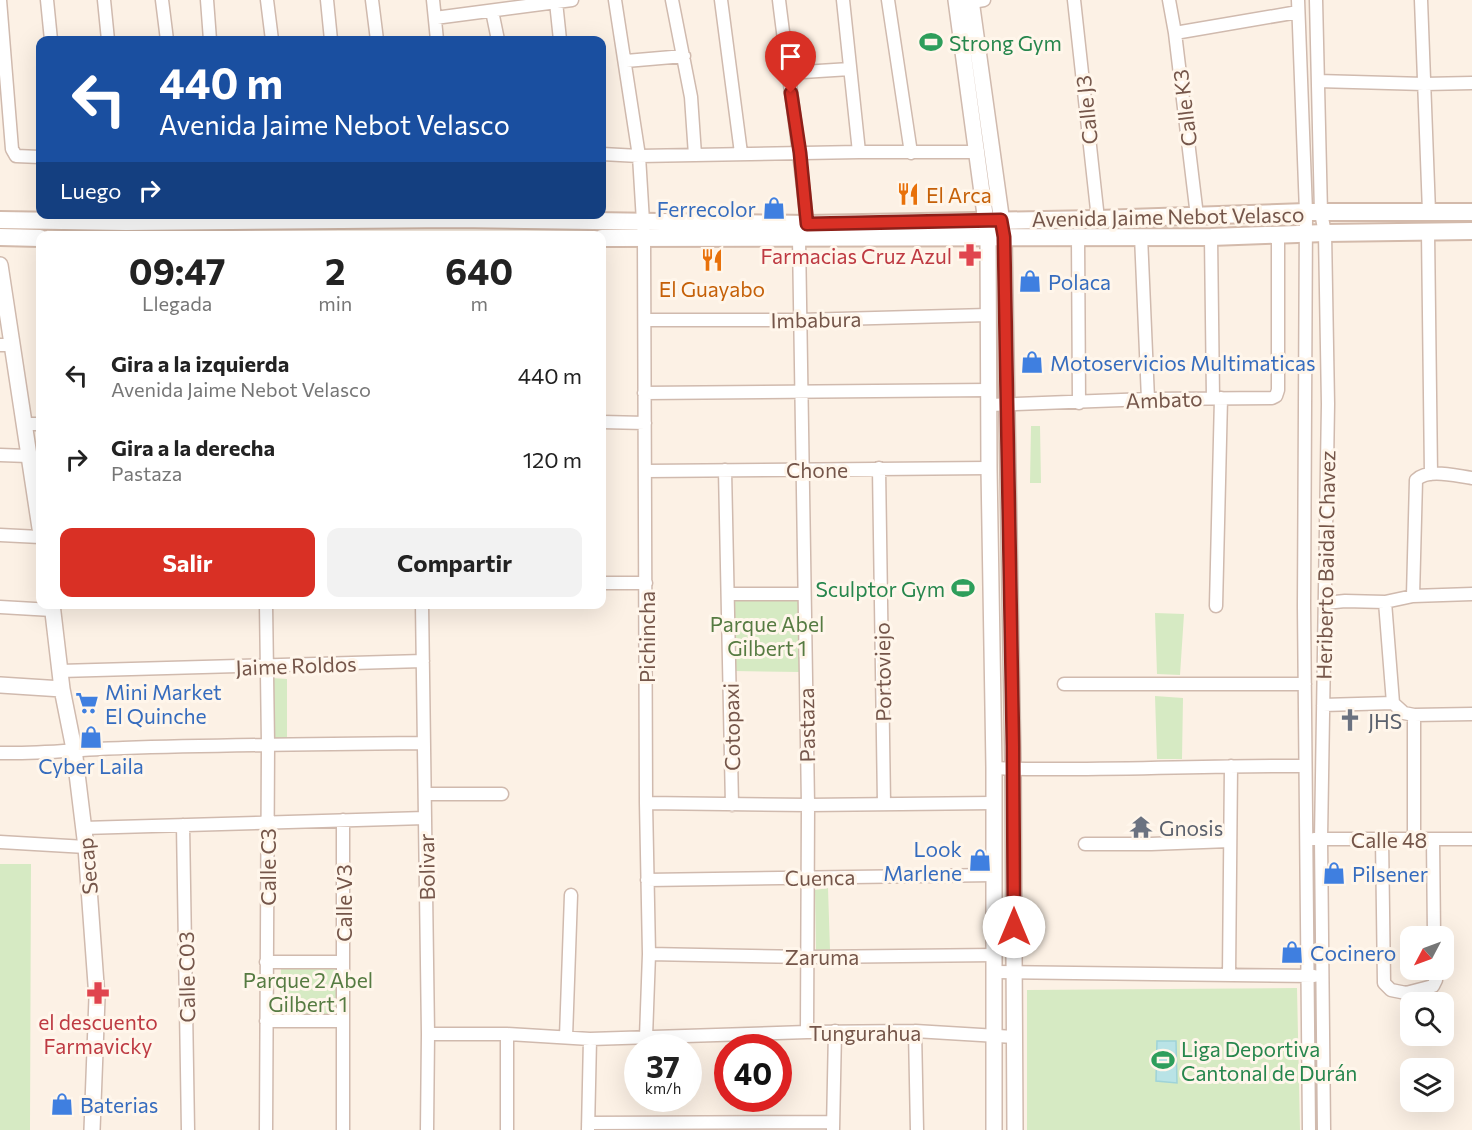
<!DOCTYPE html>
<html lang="es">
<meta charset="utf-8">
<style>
body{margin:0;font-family:Commissioner,sans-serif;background:#f2f2f2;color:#222;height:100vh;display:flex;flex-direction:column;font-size:22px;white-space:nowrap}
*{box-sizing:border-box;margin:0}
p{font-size:20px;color:#767676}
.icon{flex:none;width:33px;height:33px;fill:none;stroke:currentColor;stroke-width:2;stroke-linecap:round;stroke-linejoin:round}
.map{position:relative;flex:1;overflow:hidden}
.side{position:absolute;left:36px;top:231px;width:570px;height:378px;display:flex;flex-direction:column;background:#fff;border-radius:12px;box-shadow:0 6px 24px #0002}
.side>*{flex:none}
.top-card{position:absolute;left:36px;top:36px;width:570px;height:183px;border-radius:12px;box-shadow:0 6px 24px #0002;background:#1a4fa0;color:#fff;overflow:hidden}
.needle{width:39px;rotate:229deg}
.tools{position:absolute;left:1400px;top:926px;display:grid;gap:12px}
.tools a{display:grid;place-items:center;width:54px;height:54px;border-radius:12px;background:#fff;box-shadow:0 6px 24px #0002;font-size:30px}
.speed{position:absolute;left:624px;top:1034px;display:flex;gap:12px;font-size:30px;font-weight:700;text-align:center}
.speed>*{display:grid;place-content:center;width:78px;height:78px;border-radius:50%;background:#fff;box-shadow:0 6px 24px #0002;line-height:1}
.speed small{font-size:15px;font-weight:400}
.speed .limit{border:9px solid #d22;background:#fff;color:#111}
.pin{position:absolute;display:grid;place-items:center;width:51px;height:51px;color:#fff;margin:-62px -26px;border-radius:50% 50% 50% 0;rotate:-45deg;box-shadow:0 0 6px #0007}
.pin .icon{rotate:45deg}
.me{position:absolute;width:66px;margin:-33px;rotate:0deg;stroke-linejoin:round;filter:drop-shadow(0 0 4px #0008)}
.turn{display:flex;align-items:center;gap:21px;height:126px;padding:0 24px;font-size:27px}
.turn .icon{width:78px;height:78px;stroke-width:2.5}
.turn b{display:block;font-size:42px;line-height:51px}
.then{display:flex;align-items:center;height:57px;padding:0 24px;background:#0003;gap:12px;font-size:22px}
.eta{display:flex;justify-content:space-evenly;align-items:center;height:102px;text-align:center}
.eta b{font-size:36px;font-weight:700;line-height:42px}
.primary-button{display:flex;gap:12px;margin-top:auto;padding:12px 24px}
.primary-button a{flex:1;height:69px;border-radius:12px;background:#d93025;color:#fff;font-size:24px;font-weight:700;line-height:69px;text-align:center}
.primary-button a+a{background:#f2f2f2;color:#222}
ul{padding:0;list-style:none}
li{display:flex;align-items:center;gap:18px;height:84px;padding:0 24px}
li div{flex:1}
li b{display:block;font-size:22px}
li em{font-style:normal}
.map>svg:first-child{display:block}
</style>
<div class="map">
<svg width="1472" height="1130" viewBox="0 0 1472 1130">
<rect width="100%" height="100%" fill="#fcf1e5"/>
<path fill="#d6eac3" d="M1031,426H1040L1041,483H1030Z
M798,599L800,672L734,671L735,600Z
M1155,613L1184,614L1180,675L1157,674Z
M272,678L287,679V741H274Z
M1155,696L1183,698L1182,759H1157Z
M0,864H31L30,1130H0Z
M828,888L830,950L816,951L815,890Z
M281,967L337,968V1016L280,1015Z
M1297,988L1300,1130H1027V990Z"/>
<path fill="#b9e3e6" stroke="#9fd3d8" stroke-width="1.5" d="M1157,1041H1176L1177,1083L1156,1081Z"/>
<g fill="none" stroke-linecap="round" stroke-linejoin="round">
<g stroke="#d0baae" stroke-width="15">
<path id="minor" d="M0,0L12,149L16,156L40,157
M47,0L51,40
M104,0L108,40
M162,0L167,40
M207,0L210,40
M267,0L272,40
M327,0L331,40
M372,0L377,40
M433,0L437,40
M615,0L639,156L644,238L646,803L649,954L646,1037
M672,0L691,97L695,155
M721,0L741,153
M779,0C788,75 800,149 807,224
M843,0L859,152
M888,0L911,153
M1074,0L1098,219
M1169,0L1175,33L1197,216
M1298,0L1306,212L1304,606L1309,1130
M1316,0L1321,213L1325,233L1328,404L1321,839L1324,1130
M1421,0L1429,212
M556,2L560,40
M972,2L984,0
M492,11L498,40
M435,18L572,0
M1175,33L1298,12
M626,61L684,56
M787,73L850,69
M1318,81L1424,84L1472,83
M602,154L639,156L859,152H978
M1428,232L1431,474
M1141,236L1148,399
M1078,237L1079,403
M1211,237L1213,398
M799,239L808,805L807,1032
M645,320H800L988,315
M0,345H13
M644,393L989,390
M989,405L1148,399L1272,398L1276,396L1278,390V234
M602,422L645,423
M24,424H40
M0,455L28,456
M879,468L884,804
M725,470L732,805
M646,471L989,468
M0,535L40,537
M602,583H646
M728,594H804
M1413,596L1416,480C1428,468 1456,476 1472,478
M1385,602L1393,703L1404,713L1414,715L1472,714
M1325,603L1345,601L1385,602L1413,596L1472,594
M422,604L428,1034L427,1130
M1216,606L1221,398
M0,607L52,610
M60,671L423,661
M1064,684H1305
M1323,705L1393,703
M0,753C41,754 82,749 123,748C223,745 324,744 424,743
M994,768C1098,772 1202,765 1305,766
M425,794H502
M646,803L808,805L993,803
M343,820V1130
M183,825L188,1130
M83,828L425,818
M1314,839H1472
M1382,839L1384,983L1391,990L1406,993L1433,986L1436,980V969
M1414,839V715
M1433,839L1434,936
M0,842L86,847
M1085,844H1151L1229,841
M647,880L994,875
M649,954L808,957L995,955
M266,962H343
M995,972L1314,976
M1229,975L1231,766
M266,1021H343
M915,1031L917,1130
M428,1034H507L590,1039L807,1032L915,1031L1014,1037
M566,1037L571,895
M588,1123L833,1122
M833,1129L835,1031
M266,1130L268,744L266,604
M507,1130V1034
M588,1130L590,1039"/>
</g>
<g stroke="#d0baae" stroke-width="18">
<path id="tertiary" d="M956,0L988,237L989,468L994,768V1130
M971,0L1004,237L1013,769L1015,1130
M0,265L40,528
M52,604L62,689L74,749L86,847L97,998L92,1130
M0,685L62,689"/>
</g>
<g stroke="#d3baab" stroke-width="20">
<path id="secondary" d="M0,220L126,222L456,219L807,224L1098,219L1306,212H1472
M0,237L40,238
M602,238L1211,237L1325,233L1472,231"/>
</g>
<use href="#minor" stroke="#fff" stroke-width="12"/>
<use href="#tertiary" stroke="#fff" stroke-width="15"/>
<use href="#secondary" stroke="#fff" stroke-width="16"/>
</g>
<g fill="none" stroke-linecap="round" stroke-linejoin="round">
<g stroke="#8d1f18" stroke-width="15">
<path id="route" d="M791,93L800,153L807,224L1001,220L1004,237L1013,746L1014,927"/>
</g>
<use href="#route" stroke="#d93025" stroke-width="10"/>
</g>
<defs>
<g id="stadium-bare" transform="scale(1.8)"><path d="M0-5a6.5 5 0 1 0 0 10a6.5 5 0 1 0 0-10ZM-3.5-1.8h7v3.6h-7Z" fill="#2e9e5b" stroke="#fff6eb" stroke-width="2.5" paint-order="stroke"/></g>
<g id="restaurant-bare" transform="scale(1.8)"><path d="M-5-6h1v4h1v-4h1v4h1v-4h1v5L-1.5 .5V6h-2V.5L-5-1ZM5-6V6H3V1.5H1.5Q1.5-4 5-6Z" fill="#e8710a" stroke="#fff6eb" stroke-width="2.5" paint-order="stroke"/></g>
<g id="shop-bare" transform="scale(1.8)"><path d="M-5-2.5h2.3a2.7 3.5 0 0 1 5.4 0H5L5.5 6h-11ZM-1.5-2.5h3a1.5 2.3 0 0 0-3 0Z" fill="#3f7fe0" stroke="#fff6eb" stroke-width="2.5" paint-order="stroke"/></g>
<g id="pharmacy-bare" transform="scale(1.8)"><path d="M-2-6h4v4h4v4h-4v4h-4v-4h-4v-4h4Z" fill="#e0444e" stroke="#fff6eb" stroke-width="2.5" paint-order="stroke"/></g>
<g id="supermarket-bare" transform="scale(1.8)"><path d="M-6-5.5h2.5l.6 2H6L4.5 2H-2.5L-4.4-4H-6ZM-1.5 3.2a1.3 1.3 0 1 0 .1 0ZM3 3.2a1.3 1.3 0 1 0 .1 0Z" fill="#3f7fe0" stroke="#fff6eb" stroke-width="2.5" paint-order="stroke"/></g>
<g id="church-bare" transform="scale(1.8)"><path d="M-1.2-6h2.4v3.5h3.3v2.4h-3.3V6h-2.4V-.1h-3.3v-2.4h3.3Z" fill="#6b7280" stroke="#fff6eb" stroke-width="2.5" paint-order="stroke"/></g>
<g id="temple-bare" transform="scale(1.8)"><path d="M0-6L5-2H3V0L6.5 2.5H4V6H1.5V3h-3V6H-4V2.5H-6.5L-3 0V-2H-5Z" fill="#6b7280" stroke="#fff6eb" stroke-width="2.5" paint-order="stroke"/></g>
</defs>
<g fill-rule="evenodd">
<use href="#stadium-bare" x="931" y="42"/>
<use href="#restaurant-bare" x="908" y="194"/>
<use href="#shop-bare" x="774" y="208"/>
<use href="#pharmacy-bare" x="970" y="255"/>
<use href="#restaurant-bare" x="712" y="260"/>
<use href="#shop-bare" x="1030" y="281"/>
<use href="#shop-bare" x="1032" y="362"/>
<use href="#stadium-bare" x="963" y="588"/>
<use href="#supermarket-bare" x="87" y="703"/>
<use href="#church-bare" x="1350" y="720"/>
<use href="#shop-bare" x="91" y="737"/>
<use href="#temple-bare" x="1141" y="827"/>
<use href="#shop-bare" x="980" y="860"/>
<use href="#shop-bare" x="1334" y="873"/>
<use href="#shop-bare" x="1292" y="952"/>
<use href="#pharmacy-bare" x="98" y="993"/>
<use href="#stadium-bare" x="1163" y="1060"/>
<use href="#shop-bare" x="62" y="1104"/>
</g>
<g text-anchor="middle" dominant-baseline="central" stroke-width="6" stroke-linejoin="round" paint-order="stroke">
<g font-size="21" fill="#27864d" stroke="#fff6eb" text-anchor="start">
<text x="949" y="42">Strong Gym</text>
<text x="945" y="588" text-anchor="end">Sculptor Gym</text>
<text x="1181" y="1048">Liga Deportiva<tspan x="1181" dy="24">Cantonal de Durán</tspan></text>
</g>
<g font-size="21" fill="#75564a" stroke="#fff6eb">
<text transform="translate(1184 108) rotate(-97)">Calle K3</text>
<text transform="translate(1086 110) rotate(-96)">Calle J3</text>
<text transform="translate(1168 216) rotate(-1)">Avenida Jaime Nebot Velasco</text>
<text transform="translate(816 319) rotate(-1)">Imbabura</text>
<text transform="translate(1164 399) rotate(-2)">Ambato</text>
<text x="817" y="469">Chone</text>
<text transform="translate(1325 565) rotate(-89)">Heriberto Baidal Chavez</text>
<text transform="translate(646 637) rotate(-90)">Pichincha</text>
<text transform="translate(296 665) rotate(-2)">Jaime Roldos</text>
<text transform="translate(882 672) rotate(-91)">Portoviejo</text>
<text transform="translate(806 725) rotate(-91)">Pastaza</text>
<text transform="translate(731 727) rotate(-91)">Cotopaxi</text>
<text x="1389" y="839">Calle 48</text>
<text transform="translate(87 866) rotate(-95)">Secap</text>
<text transform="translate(267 867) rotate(-90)">Calle C3</text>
<text transform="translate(426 867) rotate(-91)">Bolivar</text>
<text transform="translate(820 877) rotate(-1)">Cuenca</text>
<text transform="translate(343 903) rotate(-90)">Calle V3</text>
<text x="822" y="956">Zaruma</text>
<text transform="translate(186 977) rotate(-91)">Calle C03</text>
<text x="865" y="1032">Tungurahua</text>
</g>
<g font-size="21" fill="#c56008" stroke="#fff6eb" text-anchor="start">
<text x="926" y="194">El Arca</text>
<text x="712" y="288" text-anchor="middle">El Guayabo</text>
</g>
<g font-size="21" fill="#366cbe" stroke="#fff6eb" text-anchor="start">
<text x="756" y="208" text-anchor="end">Ferrecolor</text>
<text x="1048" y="281">Polaca</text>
<text x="1050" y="362">Motoservicios Multimaticas</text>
<text x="105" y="691">Mini Market<tspan x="105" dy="24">El Quinche</tspan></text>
<text x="91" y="765" text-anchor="middle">Cyber Laila</text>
<text x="962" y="848" text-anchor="end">Look<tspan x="962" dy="24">Marlene</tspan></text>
<text x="1352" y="873">Pilsener</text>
<text x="1310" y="952">Cocinero</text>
<text x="80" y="1104">Baterias</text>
</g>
<g font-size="21" fill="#be3a42" stroke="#fff6eb" text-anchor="end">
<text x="952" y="255">Farmacias Cruz Azul</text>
<text x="98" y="1021" text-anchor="middle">el descuento<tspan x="98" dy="24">Farmavicky</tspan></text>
</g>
<g font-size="21" fill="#567b42" stroke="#fff6eb">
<text x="767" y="623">Parque Abel<tspan x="767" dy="24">Gilbert 1</tspan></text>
<text x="308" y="979">Parque 2 Abel<tspan x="308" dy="24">Gilbert 1</tspan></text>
</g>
<g font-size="21" fill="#5b616d" stroke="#fff6eb" text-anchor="start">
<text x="1368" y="720">JHS</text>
<text x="1159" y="827">Gnosis</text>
</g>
</g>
</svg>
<div class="tools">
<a><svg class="needle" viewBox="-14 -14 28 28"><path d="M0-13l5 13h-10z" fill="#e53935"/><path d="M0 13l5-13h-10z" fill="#767676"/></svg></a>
<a><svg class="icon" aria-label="search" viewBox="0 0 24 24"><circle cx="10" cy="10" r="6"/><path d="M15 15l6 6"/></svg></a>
<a><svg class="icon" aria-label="layers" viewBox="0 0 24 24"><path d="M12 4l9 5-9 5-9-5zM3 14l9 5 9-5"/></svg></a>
</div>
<div class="speed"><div>37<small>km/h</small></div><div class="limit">40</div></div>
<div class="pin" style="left:791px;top:93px;background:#d93025"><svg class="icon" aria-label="arrive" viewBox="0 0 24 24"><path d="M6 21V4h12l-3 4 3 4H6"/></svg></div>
<svg class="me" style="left:1014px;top:927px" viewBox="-20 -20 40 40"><circle r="19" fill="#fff"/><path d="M0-13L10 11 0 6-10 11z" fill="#d93025"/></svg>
<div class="top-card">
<div class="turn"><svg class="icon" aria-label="left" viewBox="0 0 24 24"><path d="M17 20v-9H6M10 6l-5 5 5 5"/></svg><div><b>440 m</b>Avenida Jaime Nebot Velasco</div></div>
<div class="then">Luego<svg class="icon" aria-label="right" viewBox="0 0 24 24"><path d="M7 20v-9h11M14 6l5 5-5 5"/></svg></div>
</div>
<section class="side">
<div class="eta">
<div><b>09:47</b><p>Llegada</p></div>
<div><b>2</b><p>min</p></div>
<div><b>640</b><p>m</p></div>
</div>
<ul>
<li><svg class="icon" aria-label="left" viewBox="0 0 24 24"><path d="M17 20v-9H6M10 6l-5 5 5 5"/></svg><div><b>Gira a la izquierda</b><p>Avenida Jaime Nebot Velasco</p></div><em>440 m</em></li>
<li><svg class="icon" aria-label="right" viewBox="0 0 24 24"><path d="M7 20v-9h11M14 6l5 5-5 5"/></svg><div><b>Gira a la derecha</b><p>Pastaza</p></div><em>120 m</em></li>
</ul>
<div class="primary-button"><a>Salir</a><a>Compartir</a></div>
</section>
</div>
